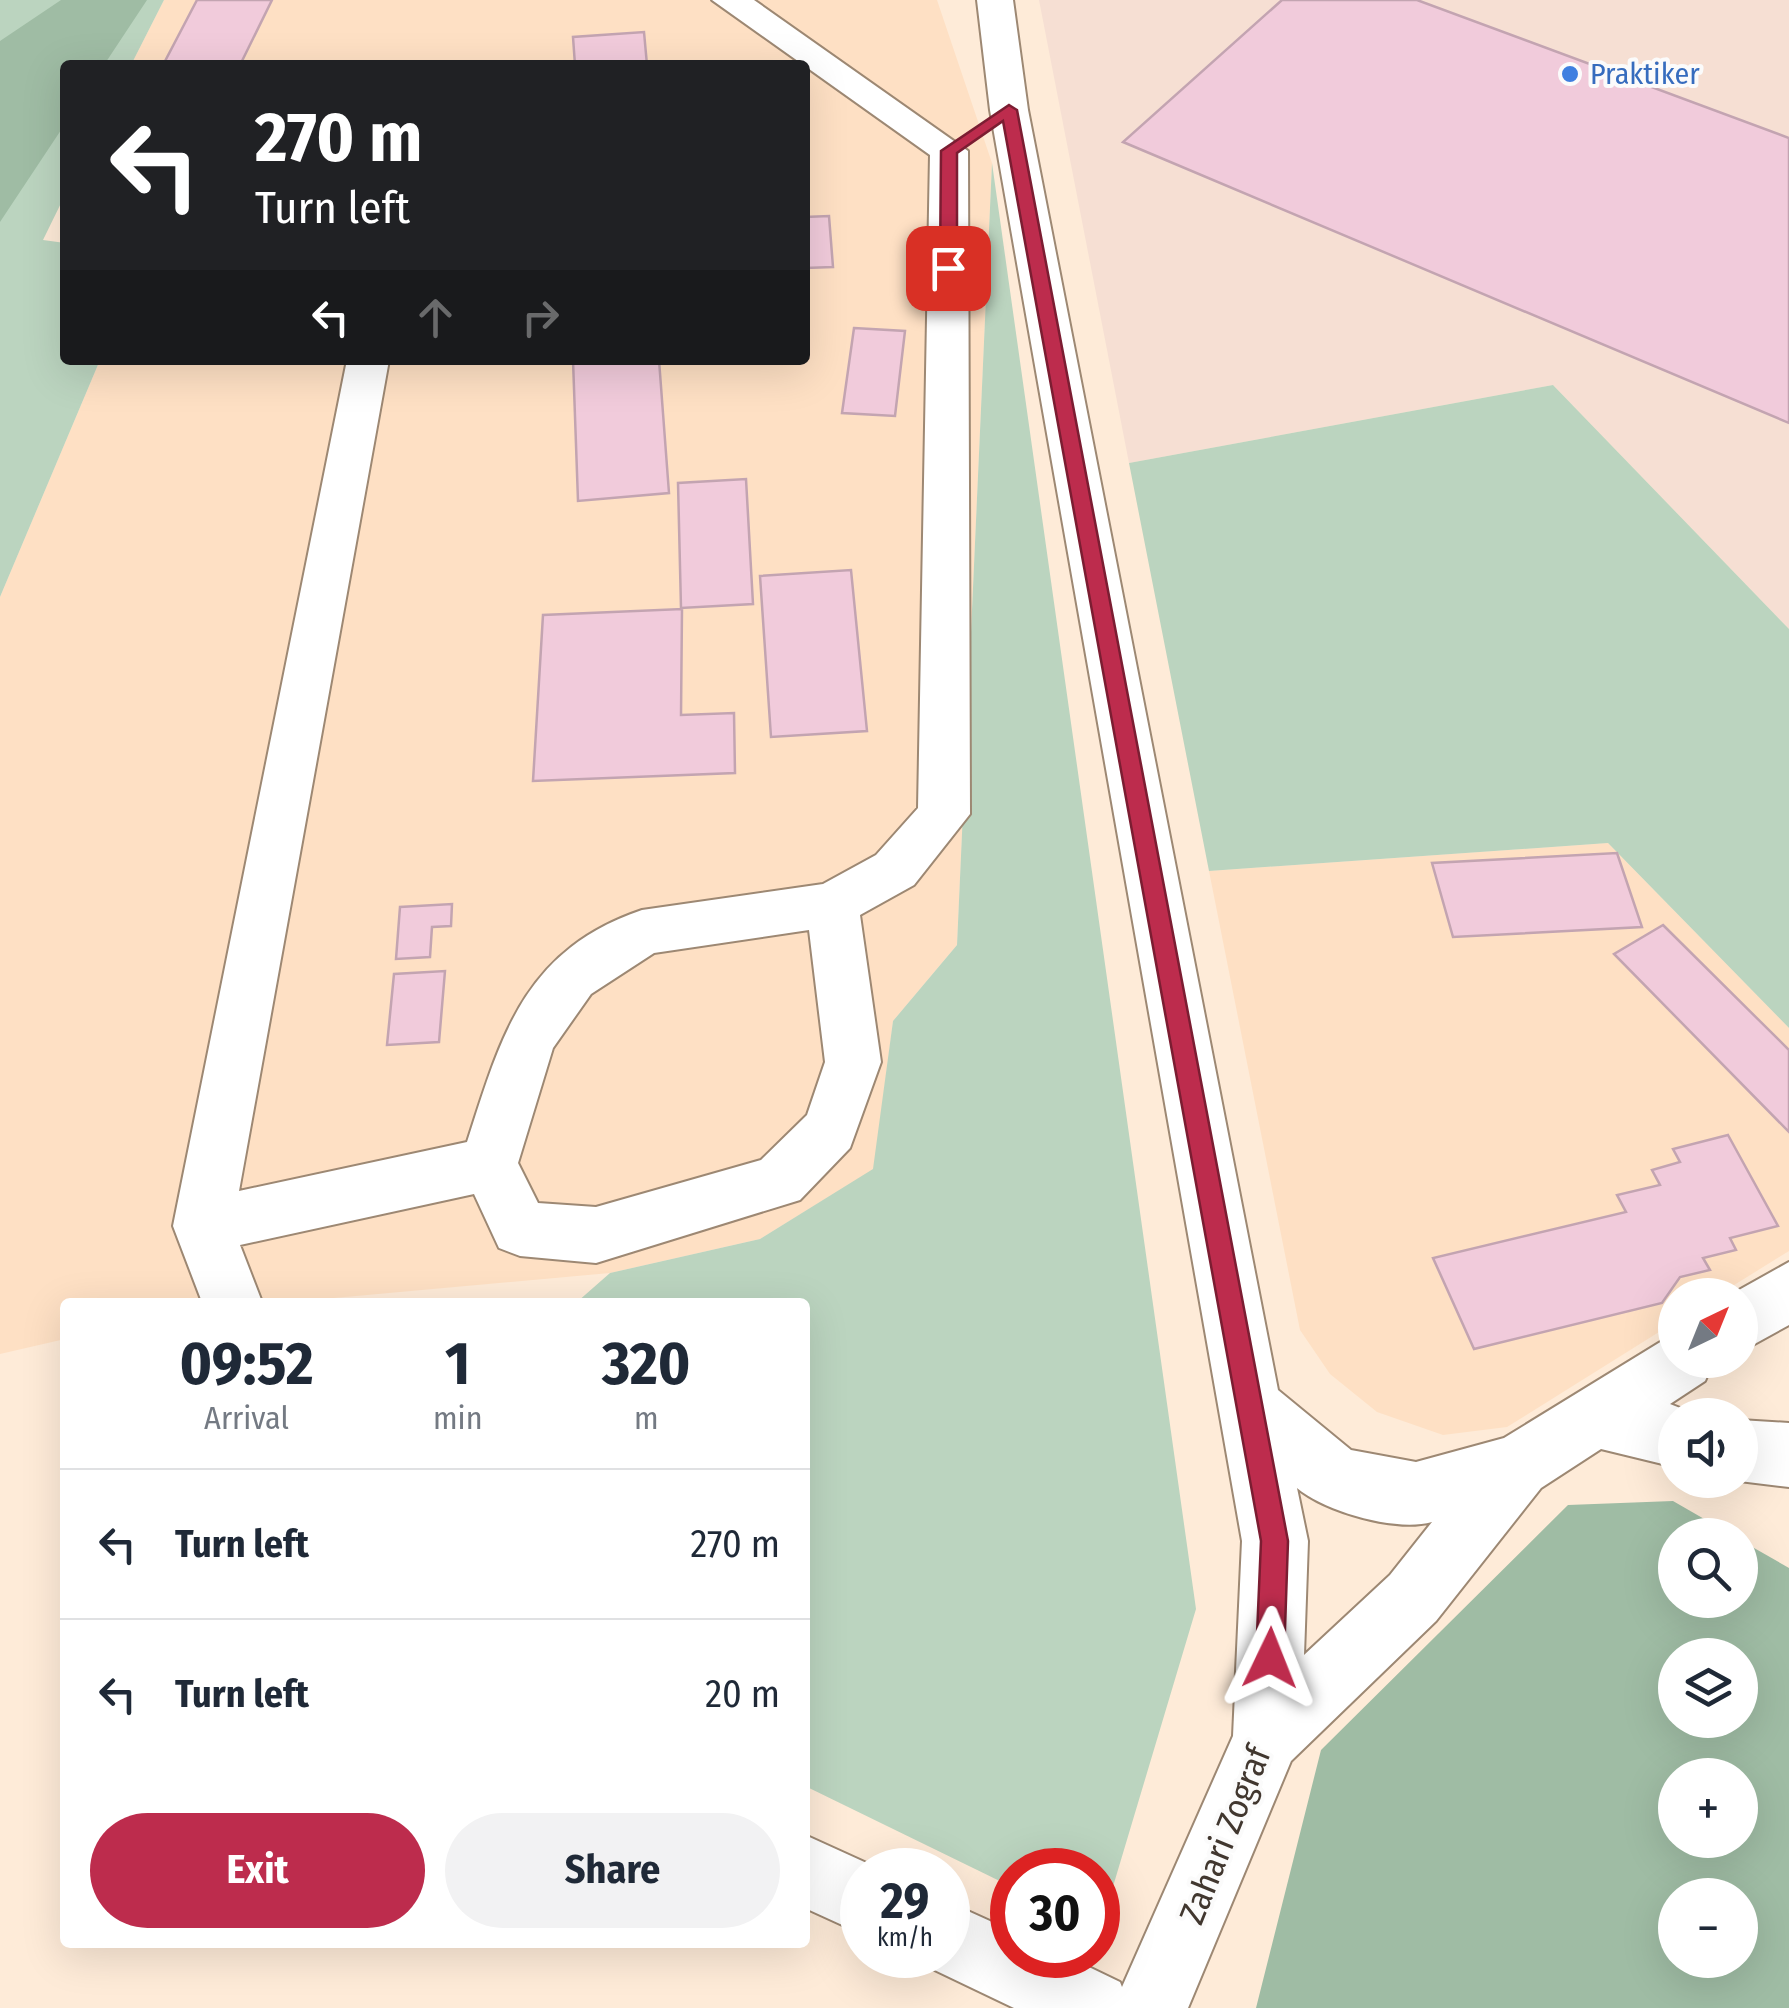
<!DOCTYPE html>
<meta charset="utf-8">
<style>
body{margin:0;font-family:"Fira Sans Condensed",sans-serif;background:#f2f2f3;color:#1f2937;height:100vh;display:flex;flex-direction:column;font-size:38px;white-space:nowrap}
*{box-sizing:border-box;margin:0}
p{font-size:32px;color:#747a83}
.icon{flex:none;width:55px;height:55px;fill:none;stroke:currentColor;stroke-width:2;stroke-linecap:round;stroke-linejoin:round}
.map{position:relative;flex:1;overflow:hidden}
.sheet{position:absolute;left:60px;top:1298px;width:750px;height:650px;display:flex;flex-direction:column;background:#fff;border-radius:10px;box-shadow:0 10px 40px #0002}
.sheet>*{flex:none}
.hud{position:absolute;left:60px;top:60px;width:750px;height:305px;border-radius:10px;box-shadow:0 10px 40px #0002;background:#202124;color:#fff;overflow:hidden}
.needle{width:65px;rotate:43deg}
.buttons{position:absolute;left:1658px;top:1278px;display:grid;gap:20px}
.buttons a{display:grid;place-items:center;width:100px;height:100px;border-radius:50%;background:#fff;box-shadow:0 10px 40px #0002;font-size:50px}
.speed{position:absolute;left:840px;top:1848px;display:flex;gap:20px;font-size:50px;font-weight:700;text-align:center}
.speed>*{display:grid;place-content:center;width:130px;height:130px;border-radius:50%;background:#fff;box-shadow:0 10px 40px #0002;line-height:1}
.speed small{font-size:25px;font-weight:400}
.speed .limit{border:15px solid #d22;background:#fff;color:#111}
.pin{position:absolute;display:grid;place-items:center;width:85px;height:85px;color:#fff;margin:-42px;border-radius:20px;box-shadow:0 5px 15px #0006}
.me{position:absolute;width:110px;margin:-55px;rotate:2deg;stroke-linejoin:round;filter:drop-shadow(0 0 8px #0008)}
.turn{display:flex;align-items:center;gap:35px;height:210px;padding:0 30px;font-size:45px}
.turn .icon{width:130px;height:130px;stroke-width:2.5}
.turn b{display:block;font-size:70px;line-height:85px}
.lanes{display:flex;align-items:center;height:95px;padding:0 30px;background:#0003;justify-content:center;gap:50px;direction:ltr}
.lanes .off{opacity:.35}
.eta{display:flex;justify-content:space-evenly;align-items:center;height:170px;text-align:center}
.eta b{font-size:60px;font-weight:700;line-height:70px}
.primary-button{display:flex;gap:20px;margin-top:auto;padding:20px 30px}
.primary-button a{flex:1;height:115px;border-radius:60px;background:#bd2c4d;color:#fff;font-size:40px;font-weight:700;line-height:115px;text-align:center}
.primary-button a+a{background:#f2f2f3;color:#1f2937}
ul{padding:0;list-style:none}
li{display:flex;align-items:center;gap:30px;height:150px;padding:0 30px;border-top:2px solid #e0e1e3}
li div{flex:1}
li b{display:block;font-size:38px}
li em{font-style:normal}
.map>svg:first-child{display:block}
</style>
<div class="map">
<svg width="1789" height="2008" viewBox="0 0 1789 2008">
<rect width="100%" height="100%" fill="#feebd8"/>
<path fill="#f6dfd3" d="M1039,0H1789V629L1553,385L1129,463Z"/>
<path fill="#fee0c4" d="M164,0H937L992,163L957,945L893,1021L874,1169L760,1239L610,1273L290,1302H65V1339L0,1354V597L100,360H805V65H131Z
M1608,843L1789,1028V1251L1718,1295H1675V1322L1507,1427L1443,1435L1377,1412L1330,1374L1300,1330L1209,871Z"/>
<path fill="#bbd4bf" d="M0,0H164L131,65H65V195L43,240L65,243V360H100L0,597Z
M992,163L1196,1609L1100,1930L1098,1870H1012V1887L805,1786V1302H577L610,1273L760,1239L873,1169L893,1021L957,945Z
M1553,385L1789,629V1028L1608,843L1209,871L1129,463Z"/>
<path fill="#9fbca4" fill-rule="evenodd" d="M61,0H147L104,65H65V124L0,222V41Z
M1673,1501L1732,1535H1675V1600H1740V1540L1789,1568V2008H1256L1321,1750L1568,1505ZM1675,1655H1740V1720H1675ZM1675,1775H1740V1840H1675ZM1675,1895H1740V1960H1675Z"/>
<path fill="#f1cbdb" stroke="#c3a4b1" stroke-width="2.5" d="M197,0H272L240,65H163Z
M1282,0H1417L1789,138V423L1123,142Z
M644,32L647,65H575L573,37Z
M829,216L833,267L805,268V217Z
M854,328L905,331L895,416L842,413Z
M573,360H659L669,493L578,501Z
M746,479L753,604L681,608L678,483Z
M851,570L867,731L771,737L760,576Z
M682,609L681,715L734,713L735,773L533,781L543,615Z
M1617,853L1642,927L1453,937L1432,863Z
M452,904L451,926L432,927L430,957L396,959L400,907Z
M1663,925L1789,1050V1132L1614,954Z
M445,971L439,1042L387,1045L394,974Z
M1728,1135L1778,1226L1730,1238L1736,1250L1703,1258L1710,1270L1680,1277L1662,1303L1474,1349L1433,1258L1626,1212L1617,1195L1660,1185L1652,1170L1680,1162L1673,1149Z"/>
<g fill="none" stroke-linecap="round" stroke-linejoin="round">
<g stroke="#9d8873" stroke-width="4">
<path id="minor" d="M712,0H754L968,151L970,814L914,885L860,915L881,1062L850,1148L800,1200L596,1263L520,1256L499,1248L474,1194L240,1245L262,1302H202L173,1226L347,360H389L239,1191L467,1142C501,1036 524,950 642,910L823,884L876,855L918,808L930,155ZM809,930L825,1062L807,1115L761,1160L596,1207L538,1203L518,1163L553,1048L591,994L654,953Z
M977,0H1013L1028,110L1278,1390L1351,1450L1416,1462L1504,1438L1675,1333V1360H1714L1705,1381L1670,1404L1698,1415H1675V1467L1601,1449L1541,1488L1436,1621L1291,1761L1188,2008H1014L922,1964L919,1955H948V1902L1012,1931V1955H1064L1120,1982L1122,1987L1233,1736L1242,1541L990,110ZM1297,1488C1326,1512 1396,1532 1432,1522L1390,1575L1304,1655L1308,1541Z
M1789,1262V1325L1740,1352V1295H1730Z
M1740,1420L1789,1423V1487L1731,1480H1740Z
M805,1835L882,1870H862V1934L805,1908Z"/>
</g>
<use href="#minor" fill="#fff" fill-rule="evenodd"/>
</g>
<path fill="#bd2c4d" stroke="#7b1d32" stroke-width="2.5" d="M1009,105L1017,110L1288,1541L1284,1658L1280,1668L1270,1672L1260,1668L1256,1658L1261,1541L1003,121L957,153V268L948,273L940,268L941,151Z"/>
<circle fill="#3f7fe0" stroke="#fbfbfb" stroke-width="4" cx="1570" cy="74" r="10"/>
<g text-anchor="middle" dominant-baseline="central" stroke-width="8" stroke-linejoin="round" paint-order="stroke">
<g font-size="30" fill="#366cbe" stroke="#fbfbfb" text-anchor="start">
<text x="1590" y="74">Praktiker</text>
</g>
<g font-size="35" fill="#41372f" stroke="#fbfbfb">
<text transform="translate(1225 1835) rotate(-68)">Zahari Zograf</text>
</g>
</g>
</svg>
<div class="buttons">
<a><svg class="needle" viewBox="-14 -14 28 28"><path d="M0-13l5 13h-10z" fill="#e53935"/><path d="M0 13l5-13h-10z" fill="#747a83"/></svg></a>
<a><svg class="icon" aria-label="sound" viewBox="0 0 24 24"><path d="M4 9h4l5-4v14l-5-4H4zM17 9q2 3 0 6"/></svg></a>
<a><svg class="icon" aria-label="search" viewBox="0 0 24 24"><circle cx="10" cy="10" r="6"/><path d="M15 15l6 6"/></svg></a>
<a><svg class="icon" aria-label="layers" viewBox="0 0 24 24"><path d="M12 4l9 5-9 5-9-5zM3 14l9 5 9-5"/></svg></a>
<a>+</a>
<a>−</a>
</div>
<div class="speed"><div>29<small>km/h</small></div><div class="limit">30</div></div>
<div class="pin" style="left:948px;top:268px;background:#d93025"><svg class="icon" aria-label="arrive" viewBox="0 0 24 24"><path d="M6 21V4h12l-3 4 3 4H6"/></svg></div>
<svg class="me" style="left:1270px;top:1658px" viewBox="-20 -20 40 40"><path d="M0-17L14 15 0 8-14 15z" fill="#bd2c4d" stroke="#fff" stroke-width="4"/></svg>
<div class="hud">
<div class="turn"><svg class="icon" aria-label="left" viewBox="0 0 24 24"><path d="M17 20v-9H6M10 6l-5 5 5 5"/></svg><div><b>270 m</b>Turn left</div></div>
<div class="lanes"><svg class="icon" aria-label="left" viewBox="0 0 24 24"><path d="M17 20v-9H6M10 6l-5 5 5 5"/></svg><svg class="icon off" aria-label="ahead" viewBox="0 0 24 24"><path d="M12 20V5M6 11l6-6 6 6"/></svg><svg class="icon off" aria-label="right" viewBox="0 0 24 24"><path d="M7 20v-9h11M14 6l5 5-5 5"/></svg></div>
</div>
<section class="sheet">
<div class="eta">
<div><b>09:52</b><p>Arrival</p></div>
<div><b>1</b><p>min</p></div>
<div><b>320</b><p>m</p></div>
</div>
<ul>
<li><svg class="icon" aria-label="left" viewBox="0 0 24 24"><path d="M17 20v-9H6M10 6l-5 5 5 5"/></svg><div><b>Turn left</b></div><em>270 m</em></li>
<li><svg class="icon" aria-label="left" viewBox="0 0 24 24"><path d="M17 20v-9H6M10 6l-5 5 5 5"/></svg><div><b>Turn left</b></div><em>20 m</em></li>
</ul>
<div class="primary-button"><a>Exit</a><a>Share</a></div>
</section>
</div>
